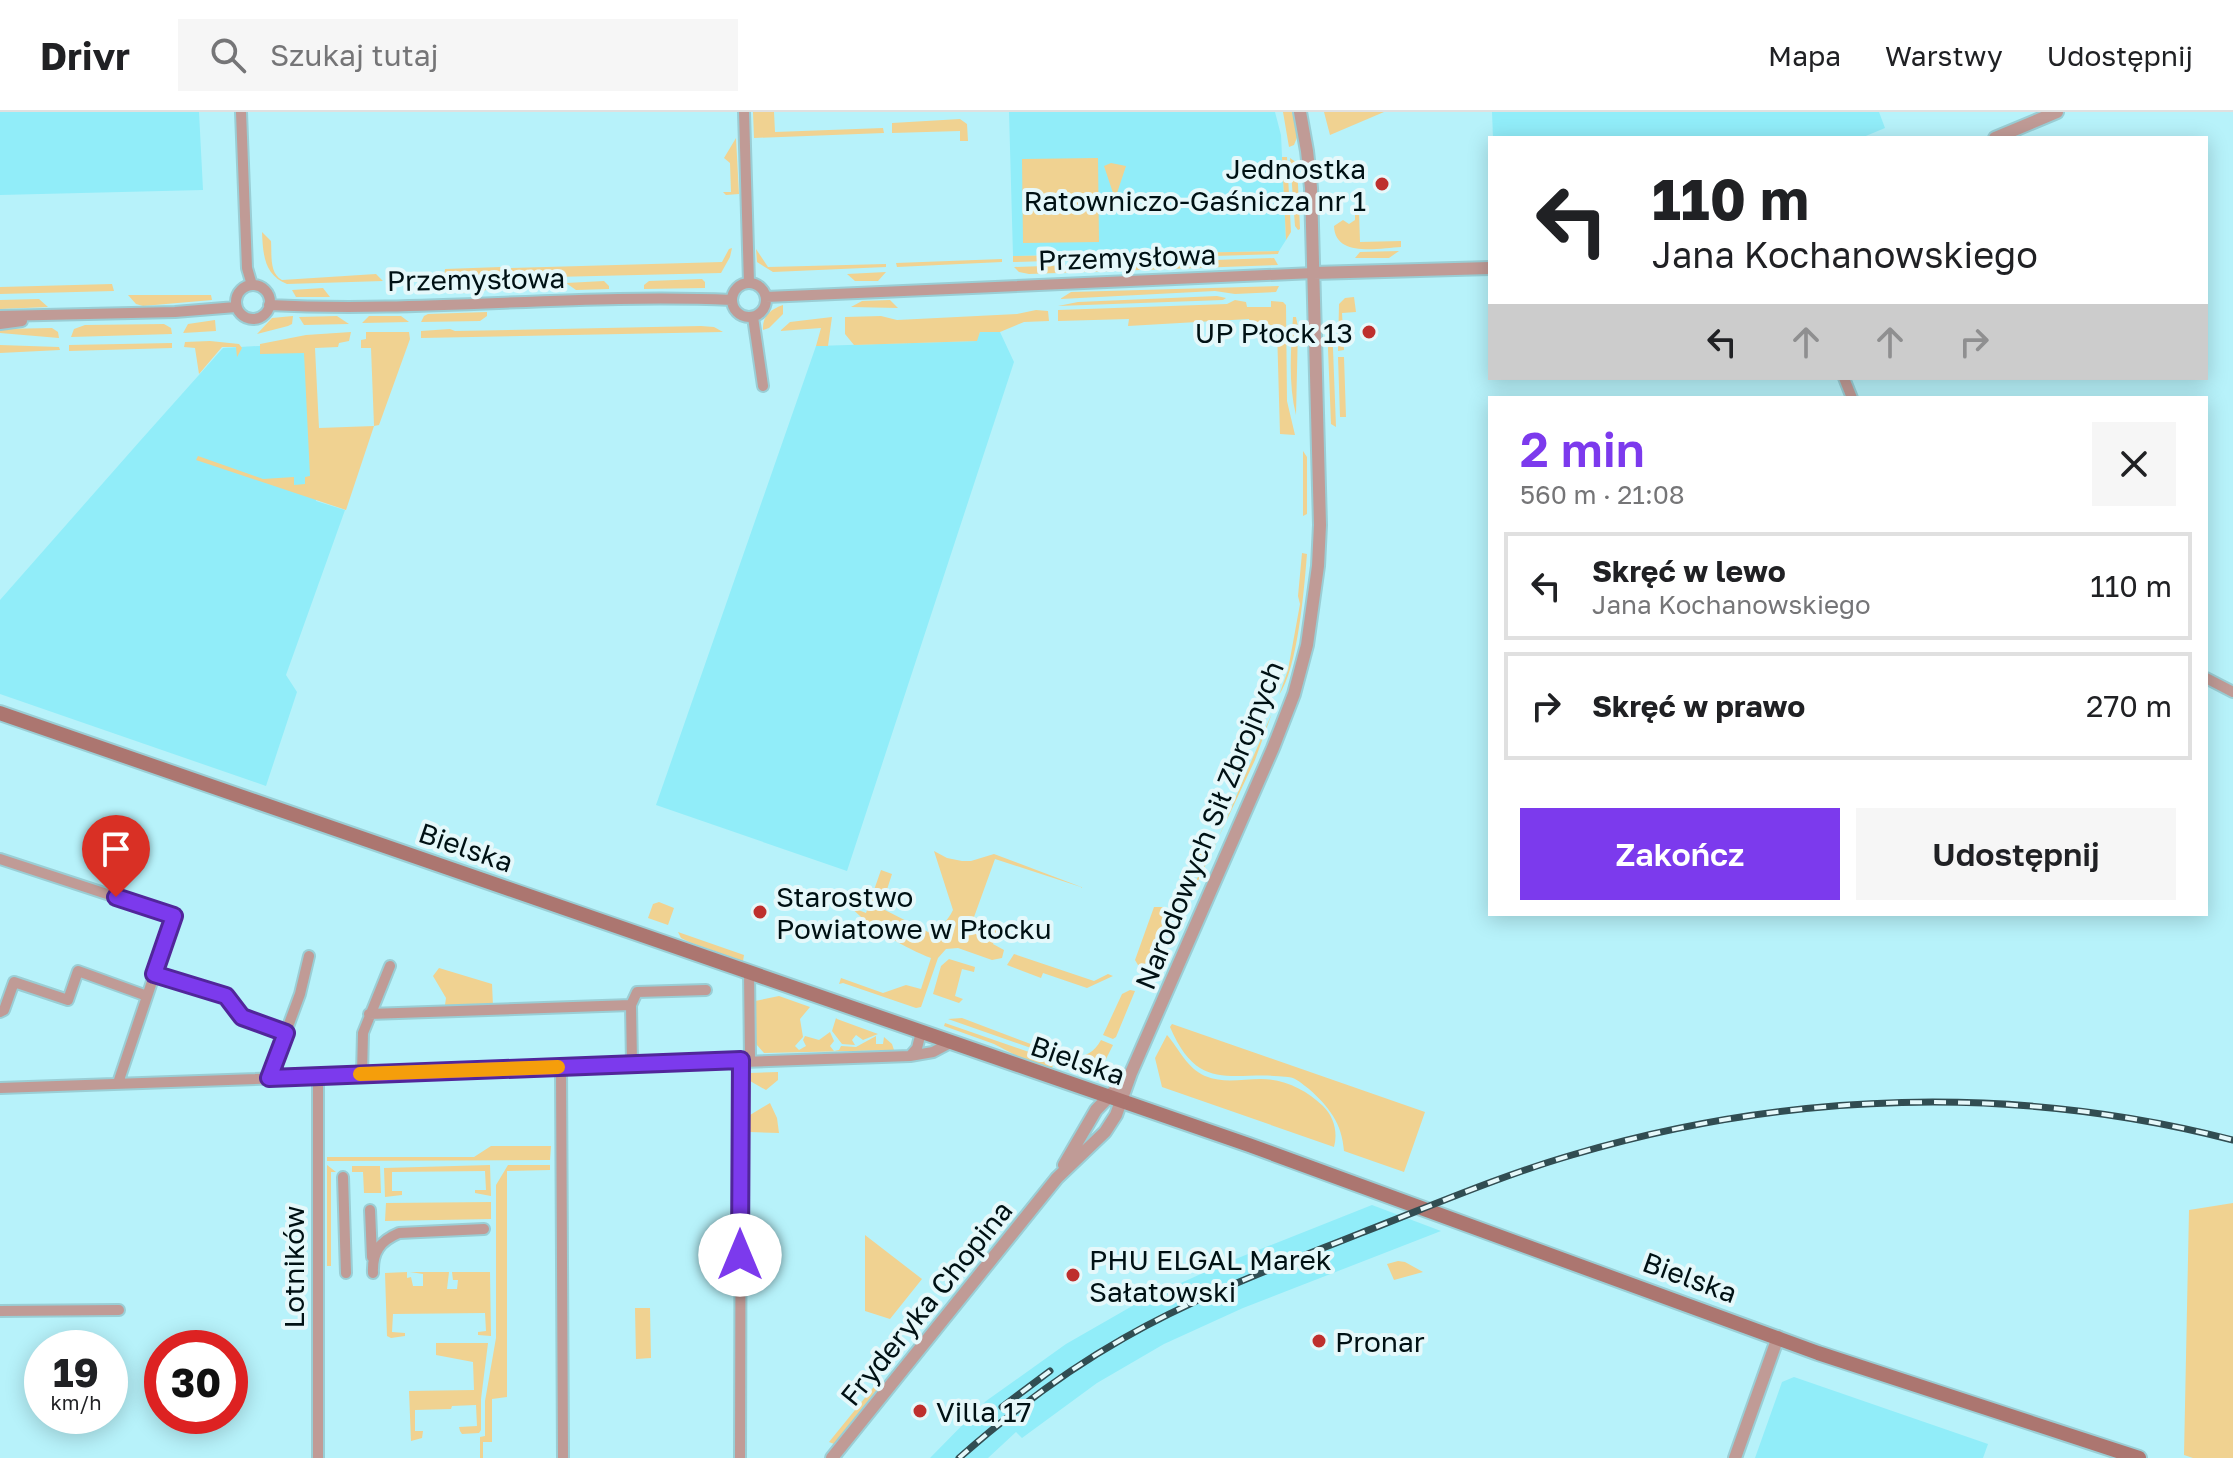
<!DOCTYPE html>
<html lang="pl">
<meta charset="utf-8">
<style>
body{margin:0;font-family:"Golos Text",sans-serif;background:#f6f6f6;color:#202124;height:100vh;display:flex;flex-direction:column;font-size:30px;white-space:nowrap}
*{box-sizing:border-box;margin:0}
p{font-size:26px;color:#757577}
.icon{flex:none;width:44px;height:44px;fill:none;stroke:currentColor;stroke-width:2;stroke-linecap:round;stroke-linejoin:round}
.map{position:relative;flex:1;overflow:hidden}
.panel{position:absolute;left:1488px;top:284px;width:720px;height:520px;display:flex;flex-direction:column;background:#fff;border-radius:0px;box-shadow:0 4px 20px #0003}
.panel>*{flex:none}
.guide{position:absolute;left:1488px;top:24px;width:720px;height:244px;border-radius:0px;box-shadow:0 4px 20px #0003;background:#fff;color:#202124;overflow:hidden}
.speed{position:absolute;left:24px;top:1218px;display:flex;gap:16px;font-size:40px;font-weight:700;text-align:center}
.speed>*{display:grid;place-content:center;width:104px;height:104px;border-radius:50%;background:#fff;box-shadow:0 4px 20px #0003;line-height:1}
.speed small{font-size:20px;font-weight:400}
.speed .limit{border:12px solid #d22;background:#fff;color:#111}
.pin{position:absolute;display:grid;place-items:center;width:68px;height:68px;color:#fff;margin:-82px -34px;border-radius:50% 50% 50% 0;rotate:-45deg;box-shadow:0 0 8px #0007}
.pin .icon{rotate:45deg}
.me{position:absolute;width:88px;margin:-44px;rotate:0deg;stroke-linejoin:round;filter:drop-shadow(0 0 6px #0008)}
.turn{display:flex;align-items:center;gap:28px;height:168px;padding:0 32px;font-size:36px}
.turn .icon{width:104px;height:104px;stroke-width:2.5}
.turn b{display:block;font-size:56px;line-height:68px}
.lanes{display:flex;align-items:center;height:76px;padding:0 32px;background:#0003;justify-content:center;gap:40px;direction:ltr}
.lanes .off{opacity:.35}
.round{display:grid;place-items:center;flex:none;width:84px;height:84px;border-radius:0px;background:#f6f6f6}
.headline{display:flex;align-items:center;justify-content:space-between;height:136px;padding:0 32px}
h1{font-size:48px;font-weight:600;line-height:60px;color:#7c3aed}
.button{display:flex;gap:16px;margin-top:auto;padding:16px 32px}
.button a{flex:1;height:92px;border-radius:0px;background:#7c3aed;color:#fff;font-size:32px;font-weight:600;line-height:92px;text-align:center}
.button a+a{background:#f6f6f6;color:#202124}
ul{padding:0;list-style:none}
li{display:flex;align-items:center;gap:24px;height:108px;margin:0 16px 12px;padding:0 16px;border:4px solid #e0e0e0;border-radius:0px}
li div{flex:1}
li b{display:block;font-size:30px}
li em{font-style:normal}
header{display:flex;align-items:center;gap:48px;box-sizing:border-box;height:112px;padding:0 40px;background:#fff;border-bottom:2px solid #e0e0e0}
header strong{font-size:38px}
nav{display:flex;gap:44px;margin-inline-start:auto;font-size:28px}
.search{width:560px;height:72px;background:#f6f6f6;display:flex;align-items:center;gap:20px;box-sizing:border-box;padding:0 28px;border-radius:0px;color:#757577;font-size:30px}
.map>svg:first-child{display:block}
</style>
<header>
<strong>Drivr</strong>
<div class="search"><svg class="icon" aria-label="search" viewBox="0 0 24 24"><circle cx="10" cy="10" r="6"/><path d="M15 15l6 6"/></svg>Szukaj tutaj</div>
<nav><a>Mapa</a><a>Warstwy</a><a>Udostępnij</a></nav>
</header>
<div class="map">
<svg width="2233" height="1346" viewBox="0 0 2233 1346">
<rect width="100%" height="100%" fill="#b7f2fa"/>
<path fill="#91edf9" d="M0,0H199L203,78L0,83Z
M1009,0H1275L1281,23L1286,128L1279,139L1013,144Z
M1492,0H1879L1885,16L1861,26H1493Z
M980,220H1000L1014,250L847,759L656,693L816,234L976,229Z
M310,231L316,389L345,398L286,563L297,580L266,674L0,582V488L140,329L223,236Z
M1372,1093L1441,1119L1243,1196L1164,1232L1097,1271L1022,1326L1016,1320L988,1346H930L986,1289L1066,1232L1141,1189L1223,1152Z
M1794,1265L1988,1332L1983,1346H1755L1782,1270Z"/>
<path fill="#f0d291" d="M753,0H774L775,20L883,16L884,21L754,26Z
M1283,0H1292L1298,23L1294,33L1289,35Z
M1324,0H1384L1330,23Z
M960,7L967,12L968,29H960V19L892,21V11Z
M736,26L739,82L726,83L723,80H731L730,51L724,46Z
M1282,45H1287L1291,120L1286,128Z
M1098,46L1099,130L1023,131L1022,47Z
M1290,46L1297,51L1300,117L1298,118L1295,114Z
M1111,51L1126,54L1115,87L1104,54Z
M1359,99L1360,130L1401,129V135C1379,136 1335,146 1334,114L1343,108L1349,112L1355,108V101Z
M262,120L271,129C272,143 269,161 282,168L376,162L383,169L287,172C264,163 263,142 262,120Z
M732,136L730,145L721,161L512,166L511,156L722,150L729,137Z
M756,137L768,155L886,152V155L773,160L757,150Z
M1279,139L1278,142L1013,150V144Z
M1399,139L1389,146H1355L1360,140Z
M1274,146L1278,153L1029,162L1019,160L1014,155Z
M1002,147V150L897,155L896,151Z
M501,155L500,165L497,167L400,170L404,167L444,166L445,157Z
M886,160L878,169H855L847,162Z
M702,167L705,170V176L644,177V173L649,169Z
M604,169L609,174V177L576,178L566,171Z
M112,172L114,179L0,182V175Z
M495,172L481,181H460L454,173Z
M1279,174L1276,180L1235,182L1215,179L1060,187L1071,180Z
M323,176L330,185H296L292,178Z
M128,183H211L212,188L143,194L136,192Z
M1217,184L1226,186L1223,188L1058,194L1078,190Z
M1354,185L1356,200L1342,201L1344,238L1338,239L1339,192L1345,186Z
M39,187L48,195L0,197V188Z
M890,188L898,196L851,195L862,189Z
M1235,188L1246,190L1247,195H1271V189L1283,190L1286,193L1287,289L1295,323L1280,322L1277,217L1271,213L1251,214L1249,207L1128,214L1129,207L1058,209V198L1227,192Z
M783,193V202L769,216L763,218C762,204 771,197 783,193Z
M1036,198L1048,199L1049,209L1024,210L1000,220H980L977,229L854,233L845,222V205L881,204L897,208L1017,202Z
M487,200V204L480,209L421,210L424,204L428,202Z
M293,204L292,212L288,214L257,222L272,206Z
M337,204L349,212L304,213L299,205Z
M369,204H401L409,210L362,211Z
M832,205L828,234H816L821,216L780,219L790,210Z
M1293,205H1296L1298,215L1296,303C1288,271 1291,237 1293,205Z
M215,208L216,219L183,221L188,212Z
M1332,211L1336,315L1331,312L1327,212Z
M164,212L171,216L172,222L71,225L74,217L85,213Z
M701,214L714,215L723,220L421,226V219L450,217L455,219Z
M52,216L58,220L59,226L0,221V217Z
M351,220L349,229L339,231L338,235L315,236L319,316L374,314L371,236H361V228L366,227V220H409L410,227L379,313L374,314L346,398L196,348L198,344L263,367L294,365V373L305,372V365L310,364L304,241L260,242V232L306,223Z
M210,229L239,232L242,236L237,245L236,235H222L199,262L195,236L184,235L185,230Z
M172,231V236L69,239V233Z
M0,233L59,235L60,238L0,241Z
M1338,245H1344L1346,305H1340Z
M1303,339L1307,345V402L1303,404Z
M1302,441L1307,442C1304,478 1298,555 1279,583L1288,558L1300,492L1298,484Z
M1272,601L1255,648L1190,786L1184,790L1214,736Z
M1215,720L1179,790L1202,734Z
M934,739L947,746L962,749H971L994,742L1084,776L995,747L974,805L1000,815L993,832L1004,838L1002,846L992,848L958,836L946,837L938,846L921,895L916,896L843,871L839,872L841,866L883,881L906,873L921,877L931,846C907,837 868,815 851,795L866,801L881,758L892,762L881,796L928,820C941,815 947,810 953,798Z
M659,790L674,796L668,813L648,806L653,792Z
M1154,795H1164L1169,799L1148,851L1138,853L1135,848Z
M678,820L744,843L743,849L689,830L681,826Z
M1014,842L1094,869L1108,862L1113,864L1087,876L1043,861L1041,866L1007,853Z
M949,847L975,855L974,860L962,857L955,884L963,887L959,891L933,882L941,854Z
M439,856L492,872L493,894L445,893L446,886L433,864Z
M1130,878L1135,879L1116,925L1113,927L1103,923L1122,882Z
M779,884L810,895L800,907L803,925L795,934L799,938L806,934L803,928L805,924L819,928L830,920L834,929L830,934L834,939L839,938L841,934L856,935L876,924V932H883L884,925L892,932L894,938L764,941L756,932L755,889Z
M836,906L837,907L878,922L863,928L856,923L852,928L855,933L842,932L832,919Z
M962,906L1052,940L1051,943L948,907Z
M945,911L1049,947L1053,952L1052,957L1021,946L994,932L944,914Z
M1172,912L1425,1000L1404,1060L1344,1039C1342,1011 1329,995 1309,977C1302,972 1297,966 1288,965C1232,958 1199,983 1170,915Z
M1167,923C1180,938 1186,955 1205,964C1225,972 1241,967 1261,967C1285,967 1306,978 1323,994C1334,1005 1338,1020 1334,1035L1162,975L1155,946Z
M1101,928L1113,933L1104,951L1090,956L1056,945L1057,941C1075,949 1091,946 1101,928Z
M778,960V968L766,978L750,969V961Z
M770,991L777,1006L779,1021L750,1020V1003Z
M491,1034H551L550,1048L327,1049V1045H474Z
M327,1053L336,1060H331V1154H327Z
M490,1053L491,1084L475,1081V1078H486L485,1059L392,1060V1079H402V1083L385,1085L384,1056Z
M508,1053H550V1058L507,1059V1285L492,1287V1330H483V1346H480V1325L485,1324V1289L496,1226V1073Z
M352,1054H380L381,1081H364L363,1060H352Z
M491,1090V1107L385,1109L386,1091Z
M2233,1091V1346H2193L2184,1343L2189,1098Z
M865,1123L922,1167L890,1207L865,1199Z
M1398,1149L1405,1150L1423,1160L1394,1168L1387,1152Z
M407,1160V1166L411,1165L413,1174H423V1162L410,1160H449L447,1177H457L458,1168H453L452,1160H490L491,1224L478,1223V1220L486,1219L485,1201L393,1202L392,1220L405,1221V1224L391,1226L387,1224L385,1161Z
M635,1196H650L651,1246L636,1247Z
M436,1231H488L481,1287V1318L479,1321L462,1322L460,1319L459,1315L477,1314L476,1293L452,1294L451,1297L415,1298V1319H423L422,1326L411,1329L409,1279L474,1278L473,1250L436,1243Z
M881,1266L882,1271L834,1332L829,1330Z"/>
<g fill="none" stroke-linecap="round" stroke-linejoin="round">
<g stroke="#9aced5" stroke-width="14">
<path id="minor" d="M241,0L247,156L252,173
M744,0L749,171
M732 188a17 17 0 1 1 34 0a17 17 0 1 1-34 0Z
M236 190a17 17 0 1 1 34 0a17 17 0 1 1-34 0Z
M766,185L1314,161
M269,193C422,201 579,181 732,188
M0,204L175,200L236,195
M753,205L763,274
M0,212L22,209
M1844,266L1852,286
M2206,566L2233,580
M0,747L174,804L118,971
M749,860L750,947
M154,862L226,884L242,905L286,921
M0,900L4,898L14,870L68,888L78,859L147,884
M369,902L631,893
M910,944L917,936L921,920
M632,952L631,893L637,880L706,878
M561,954L563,1346
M362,962L363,921L390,854
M269,966L300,882L309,844
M0,976L910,944L933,940L950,931
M343,1065L346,1161
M370,1098L372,1145
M373,1161C372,1140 380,1129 399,1121L484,1117
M0,1199L119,1198
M318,1346V964
M740,1346L741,948"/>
</g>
<g stroke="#9aced5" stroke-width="16">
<path id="tertiary" d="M1995,26L2057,0
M1314,161L1490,156
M1064,1053L1096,998L1128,965
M832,1346L1057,1066L1105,1020L1116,1003L1131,961L1273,636L1294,582L1307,533L1318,454L1320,413L1311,76L1307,39L1300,0
M1735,1346L1778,1225"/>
</g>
<g stroke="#9aced5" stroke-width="18">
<path id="secondary" d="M0,601L1249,1033L1818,1241L2139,1346"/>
</g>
<use href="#minor" stroke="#c09b96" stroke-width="10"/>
<use href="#tertiary" stroke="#c09b96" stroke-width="12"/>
<use href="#secondary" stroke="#ac7670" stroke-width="14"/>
<g stroke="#314d52" stroke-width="7">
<path id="rail" d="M1002,1295L1050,1259
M959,1346C1010,1301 1064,1260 1124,1226C1199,1183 1281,1153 1361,1121C1431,1094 1500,1064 1572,1043C1788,979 2015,972 2233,1028"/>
</g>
<use href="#rail" stroke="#e5f8fa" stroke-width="4" stroke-dasharray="12" stroke-linecap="butt"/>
</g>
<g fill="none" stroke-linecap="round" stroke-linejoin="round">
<g stroke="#51269a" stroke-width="20">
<path id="route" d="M116,785L174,804L154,862L226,884L242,905L286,921L269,966L741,948L740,1143"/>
</g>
<use href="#route" stroke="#7c3aed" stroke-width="14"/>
<path stroke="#f59e0b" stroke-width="14" d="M360,962L558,955"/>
</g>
<g fill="#be2f2d" stroke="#e5f8fa" stroke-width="3">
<circle cx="1382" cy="72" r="8"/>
<circle cx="1369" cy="220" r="8"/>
<circle cx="760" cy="800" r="8"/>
<circle cx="1073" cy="1163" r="8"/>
<circle cx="1319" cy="1229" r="8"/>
<circle cx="920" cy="1299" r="8"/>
</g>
<g text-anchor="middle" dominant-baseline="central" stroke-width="8" stroke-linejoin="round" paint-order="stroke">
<g font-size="28" fill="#001114" stroke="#e5f8fa" text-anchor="start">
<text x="1366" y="56" text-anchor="end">Jednostka<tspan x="1366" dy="32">Ratowniczo-Gaśnicza nr 1</tspan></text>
<text x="1353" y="220" text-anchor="end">UP Płock 13</text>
<text x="776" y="784">Starostwo<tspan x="776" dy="32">Powiatowe w Płocku</tspan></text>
<text x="1089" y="1147">PHU ELGAL Marek<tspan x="1089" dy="32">Sałatowski</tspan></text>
<text x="1335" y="1229">Pronar</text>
<text x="936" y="1299">Villa 17</text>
</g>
<g font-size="28" fill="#001114" stroke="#e5f8fa">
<text transform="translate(1127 145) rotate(-2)">Przemysłowa</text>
<text transform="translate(476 167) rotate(-1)">Przemysłowa</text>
<text transform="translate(1209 713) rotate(-68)">Narodowych Sił Zbrojnych</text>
<text transform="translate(466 735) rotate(19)">Bielska</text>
<text transform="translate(1078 948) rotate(19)">Bielska</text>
<text transform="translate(293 1155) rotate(-90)">Lotników</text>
<text transform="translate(1690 1165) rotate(20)">Bielska</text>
<text transform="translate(926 1191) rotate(-51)">Fryderyka Chopina</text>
</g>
</g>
</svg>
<div class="speed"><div>19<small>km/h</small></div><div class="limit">30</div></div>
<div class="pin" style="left:116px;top:785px;background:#d93025"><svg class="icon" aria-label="arrive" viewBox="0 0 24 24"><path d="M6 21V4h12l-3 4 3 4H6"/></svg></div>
<svg class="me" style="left:740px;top:1143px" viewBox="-20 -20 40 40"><circle r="19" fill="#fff"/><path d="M0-13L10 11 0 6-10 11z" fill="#7c3aed"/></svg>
<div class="guide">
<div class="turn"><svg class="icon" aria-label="left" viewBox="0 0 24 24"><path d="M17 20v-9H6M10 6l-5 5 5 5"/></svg><div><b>110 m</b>Jana Kochanowskiego</div></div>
<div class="lanes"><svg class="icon" aria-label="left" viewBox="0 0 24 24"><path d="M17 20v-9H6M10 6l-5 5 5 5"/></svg><svg class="icon off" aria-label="ahead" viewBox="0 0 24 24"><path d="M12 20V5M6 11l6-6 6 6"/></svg><svg class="icon off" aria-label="ahead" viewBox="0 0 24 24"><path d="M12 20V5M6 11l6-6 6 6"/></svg><svg class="icon off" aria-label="right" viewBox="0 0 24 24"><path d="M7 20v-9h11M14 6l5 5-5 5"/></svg></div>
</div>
<section class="panel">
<div class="headline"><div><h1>2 min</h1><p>560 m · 21:08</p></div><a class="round"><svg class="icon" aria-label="close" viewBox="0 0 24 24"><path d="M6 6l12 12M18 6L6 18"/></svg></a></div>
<ul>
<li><svg class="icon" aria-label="left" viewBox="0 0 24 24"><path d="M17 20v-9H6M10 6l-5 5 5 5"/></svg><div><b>Skręć w lewo</b><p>Jana Kochanowskiego</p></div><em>110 m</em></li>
<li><svg class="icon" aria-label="right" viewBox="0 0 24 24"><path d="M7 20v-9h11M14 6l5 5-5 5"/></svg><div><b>Skręć w prawo</b></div><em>270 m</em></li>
</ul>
<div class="button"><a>Zakończ</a><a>Udostępnij</a></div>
</section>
</div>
